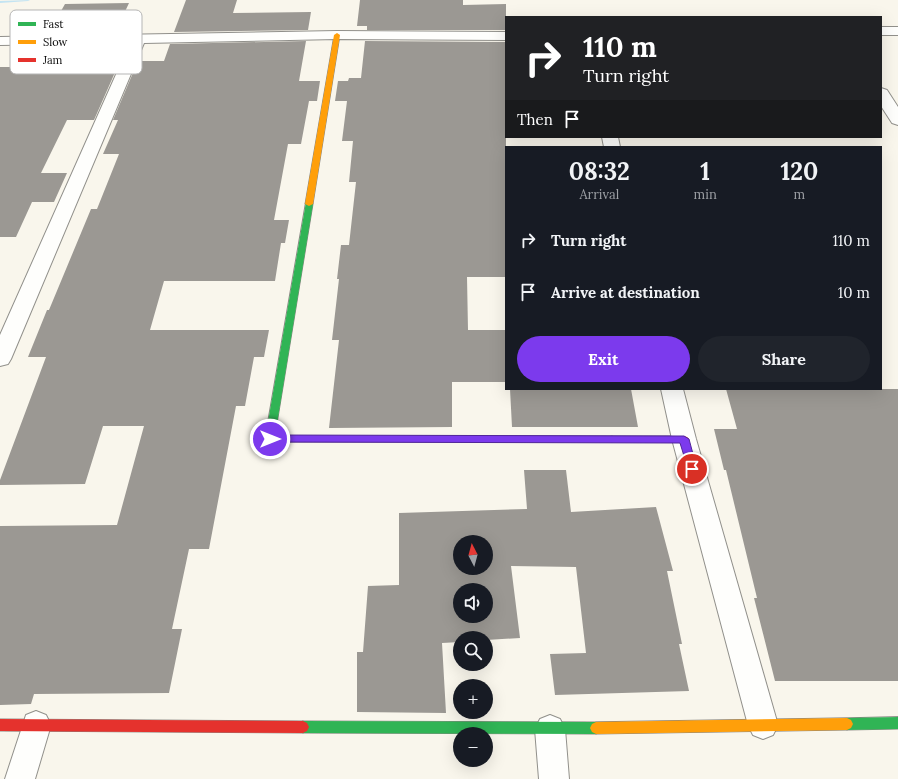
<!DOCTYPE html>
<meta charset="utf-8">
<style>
body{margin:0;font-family:Lora,serif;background:#20242c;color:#f1f3f6;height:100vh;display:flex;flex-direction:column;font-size:15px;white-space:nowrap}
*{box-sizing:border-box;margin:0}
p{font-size:13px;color:#9ea1a6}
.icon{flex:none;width:22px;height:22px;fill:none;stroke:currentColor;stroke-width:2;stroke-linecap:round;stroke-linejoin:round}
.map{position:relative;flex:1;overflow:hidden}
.panel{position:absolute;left:505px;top:146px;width:377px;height:244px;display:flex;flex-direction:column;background:#171b24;border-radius:0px;box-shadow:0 4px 16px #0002}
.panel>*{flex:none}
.guide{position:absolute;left:505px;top:16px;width:377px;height:122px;border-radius:0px;box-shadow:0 4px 16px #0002;background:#202124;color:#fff;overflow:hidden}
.needle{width:26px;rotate:354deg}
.controls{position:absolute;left:453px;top:535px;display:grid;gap:8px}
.controls a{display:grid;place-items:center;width:40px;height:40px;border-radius:50%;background:#171b24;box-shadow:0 4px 16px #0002;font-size:20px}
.pin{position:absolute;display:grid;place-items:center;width:34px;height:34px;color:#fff;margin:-17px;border:2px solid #fff;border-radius:50%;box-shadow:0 1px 4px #0007}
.me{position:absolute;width:44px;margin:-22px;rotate:90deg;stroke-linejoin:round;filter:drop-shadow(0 0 3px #0008)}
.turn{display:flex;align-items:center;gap:14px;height:84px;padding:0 12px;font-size:18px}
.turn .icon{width:52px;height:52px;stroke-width:2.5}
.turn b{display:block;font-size:28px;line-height:34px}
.then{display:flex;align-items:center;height:38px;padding:0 12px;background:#0003;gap:8px;font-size:15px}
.eta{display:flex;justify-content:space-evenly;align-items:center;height:68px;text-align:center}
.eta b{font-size:24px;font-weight:700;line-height:28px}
.action{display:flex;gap:8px;margin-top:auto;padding:8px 12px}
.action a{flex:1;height:46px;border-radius:24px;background:#7c3aed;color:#fff;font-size:16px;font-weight:700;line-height:46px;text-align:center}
.action a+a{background:#20242c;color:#f1f3f6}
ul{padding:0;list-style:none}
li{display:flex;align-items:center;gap:12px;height:52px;padding:0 12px}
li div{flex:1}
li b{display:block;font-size:15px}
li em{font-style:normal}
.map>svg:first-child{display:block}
</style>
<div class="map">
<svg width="898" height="779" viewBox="0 0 898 779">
<rect width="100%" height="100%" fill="#f9f6ec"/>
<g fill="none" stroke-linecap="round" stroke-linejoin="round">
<path fill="#c3e4f2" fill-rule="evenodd" d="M30,0L28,1L0,3V1Z"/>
</g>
<path fill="#9b9893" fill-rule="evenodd" d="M186,0H237L233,13L311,12L308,30L174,32Z
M360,0H463V5L506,4V30H367V26H357Z
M129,3L122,18H125L118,33L42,35L52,18H57L65,4Z
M306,41L299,81H320L317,101H309L301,144H288L274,220H289L285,243H281L275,281H164L150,330H269L264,357H254L245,406H236L209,549H189L172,629H182L169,693L34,694L31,704L0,705V526L117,525L144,426H103L85,484L0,485V480L46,357H28L47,310H49L91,209H97L119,154H103L118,120H113L138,61H164L170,44Z
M365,41L506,42V277H467L468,330H506V382H452V427L329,428L339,340H332L339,279H337L341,245H349L356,182H349L353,141H342L347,101H335L338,81H348L349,78H361Z
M113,45L106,61H120L94,120H67L41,173H67L54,202H32L16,237H0V67H21L36,46Z
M510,389H631L638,427H512Z
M726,389H898V681H775L754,598H757L726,470H724L714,429H737Z
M524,470H566L571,512L656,507L673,571H667L682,644H679L689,691L555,695L550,654L586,653L576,567L511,566L520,638L486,640V638H460V642L442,643L446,713L357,712V652H363L368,586L399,585V513L527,509ZM460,542H486V568H460ZM460,590H486V616H460Z"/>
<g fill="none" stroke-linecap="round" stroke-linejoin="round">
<g stroke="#91908b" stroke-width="2">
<path id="street" d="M881,27H898V35H881Z
M337,31L506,32V40L337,39L144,43L11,359L8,364L0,366V335L130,43L0,45V37Z
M881,88L887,90L898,107V125L892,123L881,106Z
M602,137H618L620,147H604Z
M661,389H683L696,439L778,725L773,735L763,739L753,735L748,725L672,439Z
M36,711L46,715L51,725L35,779H5L26,715Z
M550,715L560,719L565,729L569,779H539L535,729L540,719Z"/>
</g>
<g stroke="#888682" stroke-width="1">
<path id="fast" d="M306,202H312L313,204L275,436L288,437L290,439L288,441C282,443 273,443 267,441L265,439Z
M898,717V729L847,730L843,728L841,724L843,720L847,718Z
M303,721L596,722L600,724L602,728L600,732L596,734L303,733L299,731L297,727L299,723Z"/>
</g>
<g stroke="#888682" stroke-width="1">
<path id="slow" d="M337,33L340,35L313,204L309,206L305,204L334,35Z
M285,436H612L615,437L617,439L615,441L612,442H285L282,441L280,439L282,437Z
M847,718L851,720L853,724L851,728L847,730L596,734L592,732L590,728L592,724L596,722Z"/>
</g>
<g stroke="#888682" stroke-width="1">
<path id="jam" d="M612,436H684L687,437L689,439L687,441L684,442H612L609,441L607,439L609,437Z
M0,719L303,721L307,723L309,727L307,731L303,733L0,731Z"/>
</g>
<use href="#street" fill="#fefefc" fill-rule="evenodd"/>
<use href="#fast" fill="#30b455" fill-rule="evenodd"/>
<use href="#slow" fill="#ff9f0a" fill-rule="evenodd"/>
<use href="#jam" fill="#e5322d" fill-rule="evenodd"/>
</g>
<path fill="#7c3aed" stroke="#51269a" d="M270,435L684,436L689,439L697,469L696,472H689L680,443L270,442L265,439Z"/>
<rect x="10" y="10" width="132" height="64" rx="6" fill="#fff" stroke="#b5b5b5" stroke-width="1"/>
<rect x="18" y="22" width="18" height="4" fill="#30b455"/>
<rect x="18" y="40" width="18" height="4" fill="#ff9f0a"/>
<rect x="18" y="58" width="18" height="4" fill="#e5322d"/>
<g font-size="11" fill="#090909">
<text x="43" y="28">Fast</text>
<text x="43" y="46">Slow</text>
<text x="43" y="64">Jam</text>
</g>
</svg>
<div class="controls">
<a><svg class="needle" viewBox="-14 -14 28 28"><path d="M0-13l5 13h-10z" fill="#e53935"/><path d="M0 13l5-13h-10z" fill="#9ea1a6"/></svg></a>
<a><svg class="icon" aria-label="sound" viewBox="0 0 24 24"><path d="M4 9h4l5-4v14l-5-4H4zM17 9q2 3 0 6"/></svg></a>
<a><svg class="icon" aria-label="search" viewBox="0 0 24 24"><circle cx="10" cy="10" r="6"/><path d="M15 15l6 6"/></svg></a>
<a>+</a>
<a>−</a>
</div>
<div class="pin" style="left:692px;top:469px;background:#d93025"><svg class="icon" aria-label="arrive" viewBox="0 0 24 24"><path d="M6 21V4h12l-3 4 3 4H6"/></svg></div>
<svg class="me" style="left:270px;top:439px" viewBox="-20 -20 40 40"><circle r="17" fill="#7c3aed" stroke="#fff" stroke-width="3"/><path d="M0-11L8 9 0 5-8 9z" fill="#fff"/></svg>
<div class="guide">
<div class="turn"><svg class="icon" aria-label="right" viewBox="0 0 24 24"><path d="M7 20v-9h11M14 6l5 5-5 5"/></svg><div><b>110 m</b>Turn right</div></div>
<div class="then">Then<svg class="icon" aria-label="arrive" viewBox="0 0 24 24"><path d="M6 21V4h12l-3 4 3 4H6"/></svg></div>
</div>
<section class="panel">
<div class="eta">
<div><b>08:32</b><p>Arrival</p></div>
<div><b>1</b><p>min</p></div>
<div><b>120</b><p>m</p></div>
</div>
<ul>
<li><svg class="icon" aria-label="right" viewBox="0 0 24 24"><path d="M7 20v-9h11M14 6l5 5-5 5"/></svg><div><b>Turn right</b></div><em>110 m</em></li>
<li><svg class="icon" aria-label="arrive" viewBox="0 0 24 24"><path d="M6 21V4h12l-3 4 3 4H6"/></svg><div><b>Arrive at destination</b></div><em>10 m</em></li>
</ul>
<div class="action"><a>Exit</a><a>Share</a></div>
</section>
</div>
